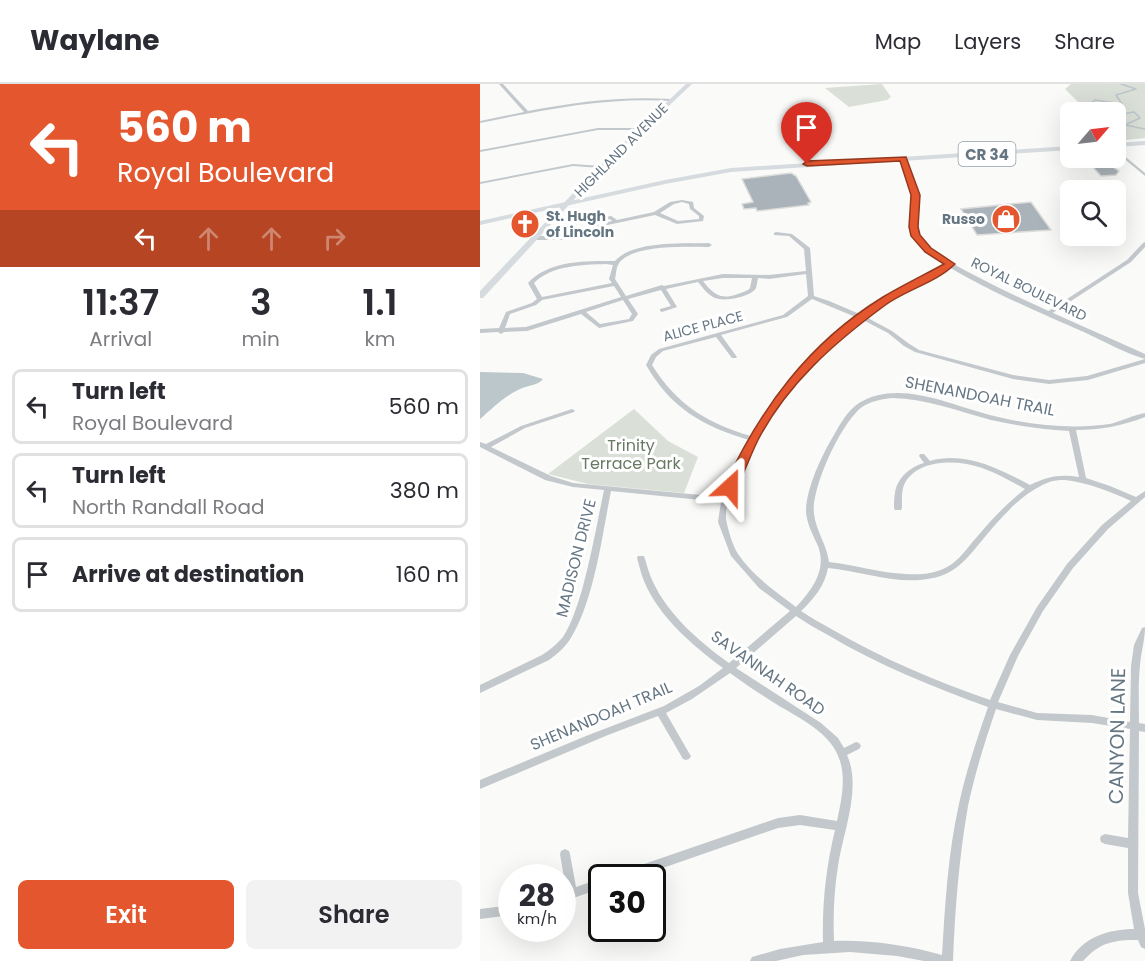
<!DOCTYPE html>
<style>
body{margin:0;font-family:Poppins,sans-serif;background:#f2f2f3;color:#2b2b33;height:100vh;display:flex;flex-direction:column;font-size:22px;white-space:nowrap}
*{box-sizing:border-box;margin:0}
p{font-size:20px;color:#7c7c81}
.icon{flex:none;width:33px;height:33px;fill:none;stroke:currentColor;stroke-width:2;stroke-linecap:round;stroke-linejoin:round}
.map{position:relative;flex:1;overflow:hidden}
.details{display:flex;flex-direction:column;background:#fff;width:480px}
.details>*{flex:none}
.top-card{background:#e4572e;color:#fff;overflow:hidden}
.needle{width:39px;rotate:62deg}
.controls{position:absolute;left:580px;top:18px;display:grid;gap:12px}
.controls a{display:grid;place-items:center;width:66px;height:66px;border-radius:9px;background:#fff;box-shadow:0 6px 24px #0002;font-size:30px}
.speed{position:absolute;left:18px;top:780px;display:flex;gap:12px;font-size:30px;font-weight:700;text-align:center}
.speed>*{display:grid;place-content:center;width:78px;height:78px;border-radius:50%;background:#fff;box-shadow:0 6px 24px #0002;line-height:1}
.speed small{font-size:15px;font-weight:400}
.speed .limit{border:3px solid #111;border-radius:9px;background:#fff;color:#111}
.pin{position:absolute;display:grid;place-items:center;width:51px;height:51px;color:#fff;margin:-62px -26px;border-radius:50% 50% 50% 0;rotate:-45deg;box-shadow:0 0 6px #0007}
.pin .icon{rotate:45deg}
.me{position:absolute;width:66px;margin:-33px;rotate:24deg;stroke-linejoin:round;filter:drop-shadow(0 0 4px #0008)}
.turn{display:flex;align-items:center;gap:21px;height:126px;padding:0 18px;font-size:27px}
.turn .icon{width:78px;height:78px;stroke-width:2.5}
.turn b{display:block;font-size:42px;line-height:51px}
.lanes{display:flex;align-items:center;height:57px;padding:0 18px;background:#0003;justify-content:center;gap:30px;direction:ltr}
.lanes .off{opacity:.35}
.eta{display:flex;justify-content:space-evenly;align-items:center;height:102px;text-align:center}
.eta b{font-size:36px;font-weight:600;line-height:42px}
.primary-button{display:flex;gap:12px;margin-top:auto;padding:12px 18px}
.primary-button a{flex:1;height:69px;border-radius:9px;background:#e4572e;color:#fff;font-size:24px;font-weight:600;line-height:69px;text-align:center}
.primary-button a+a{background:#f2f2f3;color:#2b2b33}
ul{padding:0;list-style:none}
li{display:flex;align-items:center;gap:18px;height:75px;margin:0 12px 9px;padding:0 6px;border:3px solid #e1e1e2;border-radius:9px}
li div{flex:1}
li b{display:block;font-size:22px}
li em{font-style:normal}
header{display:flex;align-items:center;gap:36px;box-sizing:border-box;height:84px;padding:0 30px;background:#fff;border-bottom:2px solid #e1e1e2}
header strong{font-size:28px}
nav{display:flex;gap:33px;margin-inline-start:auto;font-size:21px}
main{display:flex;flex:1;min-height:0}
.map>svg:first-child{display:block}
</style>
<header>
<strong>Waylane</strong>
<nav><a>Map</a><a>Layers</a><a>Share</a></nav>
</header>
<main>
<section class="details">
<div class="top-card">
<div class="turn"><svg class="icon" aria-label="left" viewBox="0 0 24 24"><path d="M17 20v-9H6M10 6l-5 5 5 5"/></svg><div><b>560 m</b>Royal Boulevard</div></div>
<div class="lanes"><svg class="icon" aria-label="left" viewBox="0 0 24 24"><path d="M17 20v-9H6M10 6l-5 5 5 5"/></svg><svg class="icon off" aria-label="ahead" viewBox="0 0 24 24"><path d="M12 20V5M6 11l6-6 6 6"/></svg><svg class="icon off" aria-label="ahead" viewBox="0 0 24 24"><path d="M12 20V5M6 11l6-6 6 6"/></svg><svg class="icon off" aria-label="right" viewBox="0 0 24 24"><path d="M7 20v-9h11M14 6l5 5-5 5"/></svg></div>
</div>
<div class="eta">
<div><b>11:37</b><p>Arrival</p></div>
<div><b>3</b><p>min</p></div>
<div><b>1.1</b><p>km</p></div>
</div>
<ul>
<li><svg class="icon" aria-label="left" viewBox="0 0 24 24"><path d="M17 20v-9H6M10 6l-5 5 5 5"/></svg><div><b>Turn left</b><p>Royal Boulevard</p></div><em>560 m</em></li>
<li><svg class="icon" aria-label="left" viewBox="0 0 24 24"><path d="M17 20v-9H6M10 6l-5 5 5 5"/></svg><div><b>Turn left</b><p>North Randall Road</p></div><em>380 m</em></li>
<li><svg class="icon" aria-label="arrive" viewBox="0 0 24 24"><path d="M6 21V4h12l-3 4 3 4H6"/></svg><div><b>Arrive at destination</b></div><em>160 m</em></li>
</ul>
<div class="primary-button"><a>Exit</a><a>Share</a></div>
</section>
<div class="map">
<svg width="665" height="877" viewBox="0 0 665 877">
<rect width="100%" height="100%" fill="#fafaf8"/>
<path fill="#dadfd7" d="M402,0L411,13L407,16L369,23L345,4Z
M591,0H665V54L636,57V28H608L585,5Z
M154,325L188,357L218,373L204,409L108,400L68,390Z"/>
<path fill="#bbc7cb" d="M0,288L43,289L63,295C58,302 46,301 38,306C22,314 13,324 0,335Z"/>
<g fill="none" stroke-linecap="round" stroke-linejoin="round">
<path stroke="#bbc7cb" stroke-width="1.5" d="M617,28L622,22L611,19L615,16L642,20L636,11L656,5L641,0
M636,31L654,28L660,34L645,41L665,45"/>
</g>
<path fill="#aab3b9" stroke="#dcdcda" stroke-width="1.5" d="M630,81L639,87L636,91L621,92L612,82Z
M311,89L316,92L331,118L328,119L329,121L277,127L276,124L264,125L262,120L273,118L262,95Z
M551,118L571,146L497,151L481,125Z"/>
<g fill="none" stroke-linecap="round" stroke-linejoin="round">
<path fill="#c3c8cc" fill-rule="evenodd" d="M19,0H23L48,27C96,18 142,12 191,15L193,16L191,17C123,13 65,26 0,39V37L44,28Z
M118,44H159L161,45L159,46H118L0,68V66Z
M636,65L665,89V92L636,68Z
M93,80L121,82L123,83L121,84L93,82L0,100V98Z
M202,116L213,118L214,124L224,132L223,137L197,140L175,131L118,143L87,156H55L52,154L55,152H86L107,144L106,136L131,132L137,136L174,128L190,118ZM202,118L209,120L210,125L219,132V135L198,137L180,129L194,120ZM130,135L132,137L111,143V138Z
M296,148L312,150L330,164L334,212L349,217L382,231C409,210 439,194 469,179H473V181L416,213L386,233L412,247L428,259L439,266L533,291L569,296L607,292L665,275V279L608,296L569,300L533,295L435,268L424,262L408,249L383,236C329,278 282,332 256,396C251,409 243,426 247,440C249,449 253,462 258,470C273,492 295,507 316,523C332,506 347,486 338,462C333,451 327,440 326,428C326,404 342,371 354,351C360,340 368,326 379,319C418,296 465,319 503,329C524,335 545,339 566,341C587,343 609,343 630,340C642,337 653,331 665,329V333C642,342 620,346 596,346L606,394L630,402L656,413L665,407V413L628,445L593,484L563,527L538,572L518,618L557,629L612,631L650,638L651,582L654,561L662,544L665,543C665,556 661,568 660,581C658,600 659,620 659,639L665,640V648L659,647L658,809L665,845V865L661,863L658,856C634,856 620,858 603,877H590C602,853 630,845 654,845L648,809V764L625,760L621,758L620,755L621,752L625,750L648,754L650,645L612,639L557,636L516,625C505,657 495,689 488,722C479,774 475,825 473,877H444L417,872L370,868L323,871L296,877H270L272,873L300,865L343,858C342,820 346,783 355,746L320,741L298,744L154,794H133L134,790L138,789L298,734L320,731L357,737C361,718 366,696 360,677C352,649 319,634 296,620C280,610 265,600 250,589L212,615L186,629L209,669L211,672L209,675L206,676L203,675L178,632L128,651L0,705V696L106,652L184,622L219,602L243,584C212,561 179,533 164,497C161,490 159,481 157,474L158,472H164C167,481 169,490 173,498C189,532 220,558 249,579L310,527L279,504L251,472L238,438L241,418L131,407C122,452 114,519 89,557C83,565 76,571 69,576L0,609V601L62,571C70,566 77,560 83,553C92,539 97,522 102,506C111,473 117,440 124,406L93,403L65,396L0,363V358L6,360L41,342L92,325L94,326L95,327L94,328L45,344L11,363L71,392L93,399L242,413L251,390L269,356C222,342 191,324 166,281L171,271L179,265L303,231L328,212L326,190L289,195L278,194C277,198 277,201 276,204C271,213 244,218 235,214C228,211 223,204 218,198L186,205L197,223L182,228L180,227V225L191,222L181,206L148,215L158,230L153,237L119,244L101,230L47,247L24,248L21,250L18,248L0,249V245L19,244L26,228L52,219L57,215L48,199C69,176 106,177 135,177C154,156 203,160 229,159L232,161L229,163C208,163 149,160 138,181C136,185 136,191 135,195L146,212L182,201L184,202L243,190L289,191L326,187L324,165L309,152L294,151V149ZM126,180L133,181L129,195L132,199L62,213L54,199C72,181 102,181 126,180ZM243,194H272L270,204L268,206C247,215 238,217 223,197ZM134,202L141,213L46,243L25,244L30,230L56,221L62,216ZM332,215L378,234C336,267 299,306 271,352C228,340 196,320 172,281L176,273L183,267L236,253L252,274H256L257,273L241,251L307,233ZM143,216L152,230L149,235L120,240L106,228ZM412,314C447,315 478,327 511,336C537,342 563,345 589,347L599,393C580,390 568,392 550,401C519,385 486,367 450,377L444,370H440L439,372L444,379C430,383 417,394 415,409C414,414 414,419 414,424L415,426H421L422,424C422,415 421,405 426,397C441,375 477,376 499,383C515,388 530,397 545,405C527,419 511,436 496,454C487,464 479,477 467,483C454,490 440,491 426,490C400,489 375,481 349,478C347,461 336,447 334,430C331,404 361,339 382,323C391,317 402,315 412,314ZM585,396C609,399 629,407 651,417L622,441L587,480L557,523L530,571L510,616C456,597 403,575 353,546C343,540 331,534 321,527C334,515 345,501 348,484C382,487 418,502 453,494C474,490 486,476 499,460C518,437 540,410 567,399C573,396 579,396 585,396ZM316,532C326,539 337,545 348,551C398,581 453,603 508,623C497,655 486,687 479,720C468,769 465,820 462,871C426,861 391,856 354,857C353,832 354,807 358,782C363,748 382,704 367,671L379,665L381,662L379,659L376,658L364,664L358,654L341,639L256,584Z
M665,158V163L651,178L571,230H567V228L647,176L663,159Z
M85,765L89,767L90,770L96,803L122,794V804L82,818V808L86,806L80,770L81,767Z
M32,821V831L0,835V825Z"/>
<path fill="#c3c8cc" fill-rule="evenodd" d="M421,74L426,75C432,90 440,107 439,123C438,133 434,146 440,155C452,171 476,181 494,191C549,220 608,244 665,270V275C645,269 625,258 606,249C572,234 449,183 434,154C427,142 435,126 433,113C431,100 423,86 421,74Z"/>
<path fill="#d6dbdf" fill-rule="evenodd" d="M206,0H212L123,84L3,214H0V207L119,82Z"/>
<path fill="#d6dbdf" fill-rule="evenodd" d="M665,57V61L636,63V59Z
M591,62V66L251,88L185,100L0,141V137L185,96L251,84Z"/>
</g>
<path fill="#e4572e" stroke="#94391e" stroke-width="1.5" d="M426,73L440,111L438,143L440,151L451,164L475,180C456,199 425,206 404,222C354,259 307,300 278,356C270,372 264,390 255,406H246L244,403C280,325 328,259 403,213C423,201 444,191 464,180L445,168L431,152L429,143L431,111L420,77L327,82L323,80L327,77Z"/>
<defs>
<g id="shop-disc" transform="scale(1.5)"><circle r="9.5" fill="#e4572e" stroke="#fff"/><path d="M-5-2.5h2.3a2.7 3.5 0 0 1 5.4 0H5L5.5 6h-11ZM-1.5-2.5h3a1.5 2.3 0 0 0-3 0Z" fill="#fff"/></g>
<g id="church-disc" transform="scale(1.5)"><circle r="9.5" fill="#e4572e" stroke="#fff"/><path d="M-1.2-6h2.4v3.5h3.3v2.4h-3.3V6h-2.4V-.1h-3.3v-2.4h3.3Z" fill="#fff"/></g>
</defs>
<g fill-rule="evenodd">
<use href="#shop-disc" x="526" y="135"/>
<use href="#church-disc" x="45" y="140"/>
</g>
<g text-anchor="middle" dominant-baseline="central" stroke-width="6" stroke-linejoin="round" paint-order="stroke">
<g font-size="14" fill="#657683" stroke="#fff">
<text transform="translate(141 66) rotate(-45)">HIGHLAND AVENUE</text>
<text transform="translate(549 205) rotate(26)">ROYAL BOULEVARD</text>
<text transform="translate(223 242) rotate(-15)">ALICE PLACE</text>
</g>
<g font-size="14" font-weight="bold" fill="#657683" stroke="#fff" text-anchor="start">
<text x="66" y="132">St. Hugh<tspan x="66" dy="16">of Lincoln</tspan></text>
<text x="505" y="135" text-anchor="end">Russo</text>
</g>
<rect fill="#fff" stroke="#939fa8" stroke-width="1.5" x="478.5" y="58" width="57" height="24" rx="4.5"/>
<g font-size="15" font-weight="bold" fill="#657683">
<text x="507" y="70">CR 34</text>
</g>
<g font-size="16" fill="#657683" stroke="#fff">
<text transform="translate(500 312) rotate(11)">SHENANDOAH TRAIL</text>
<text transform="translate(96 474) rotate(-76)">MADISON DRIVE</text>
<text transform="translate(288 589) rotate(35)">SAVANNAH ROAD</text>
<text transform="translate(121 632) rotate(-23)">SHENANDOAH TRAIL</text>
</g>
<g font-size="16" fill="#687a64" stroke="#fff">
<text x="151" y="361">Trinity<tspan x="151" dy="18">Terrace Park</tspan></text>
</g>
<g font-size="20" fill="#657683" stroke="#fff">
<text transform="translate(637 652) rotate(-89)">CANYON LANE</text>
</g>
</g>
</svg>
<div class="controls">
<a><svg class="needle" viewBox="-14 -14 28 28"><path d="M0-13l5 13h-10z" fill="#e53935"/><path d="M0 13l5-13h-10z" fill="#7c7c81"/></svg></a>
<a><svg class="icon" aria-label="search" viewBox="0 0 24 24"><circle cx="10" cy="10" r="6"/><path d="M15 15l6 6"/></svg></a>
</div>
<div class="speed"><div>28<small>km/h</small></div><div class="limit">30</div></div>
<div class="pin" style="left:327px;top:80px;background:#d93025"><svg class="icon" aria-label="arrive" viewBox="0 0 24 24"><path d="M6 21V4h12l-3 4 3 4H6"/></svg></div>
<svg class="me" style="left:250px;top:403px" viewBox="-20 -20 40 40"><path d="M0-17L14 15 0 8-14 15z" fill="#e4572e" stroke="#fff" stroke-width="4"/></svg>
</div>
</main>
